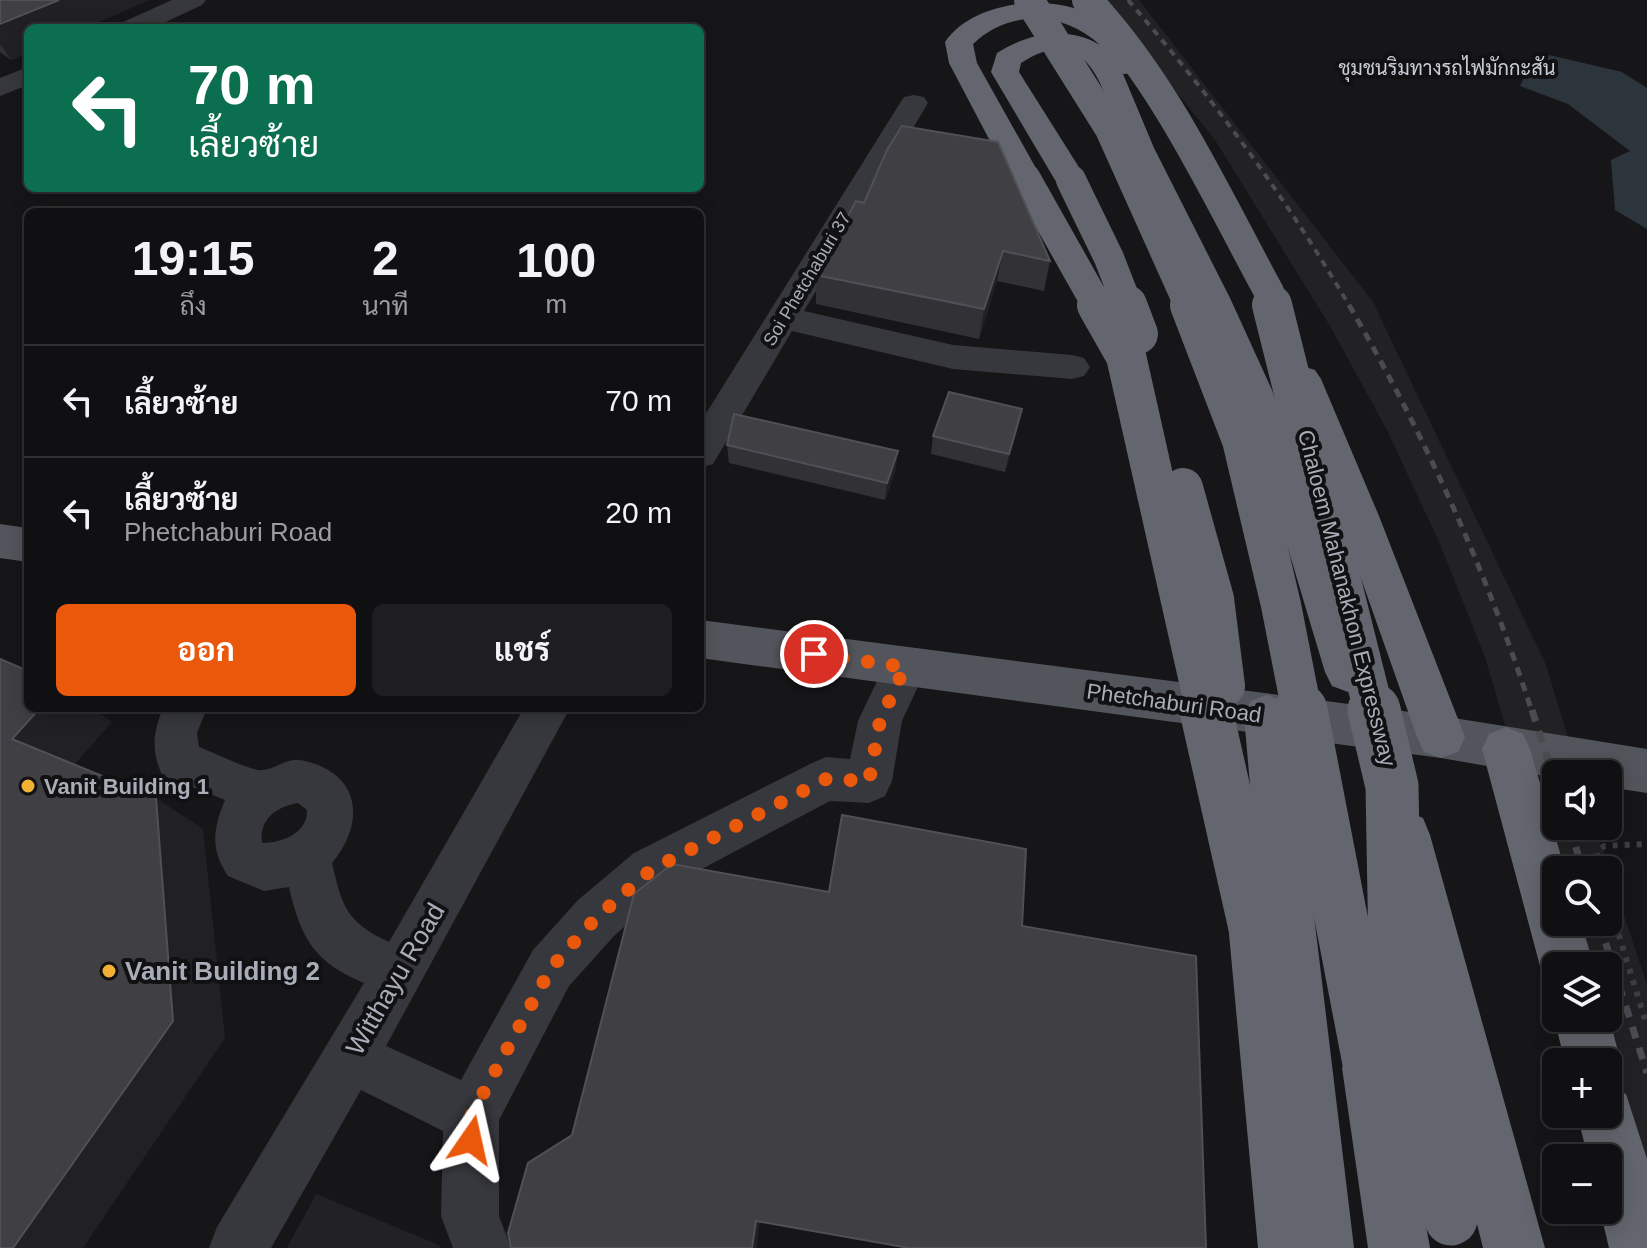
<!DOCTYPE html>
<html lang="th">
<meta charset="utf-8">
<style>
body{margin:0;font-family:Arial,Sarabun,sans-serif;background:#1e1e20;color:#f1f3f6;height:100vh;display:flex;flex-direction:column;font-size:30px;white-space:nowrap}
*{box-sizing:border-box;margin:0}
p{font-size:26px;color:#9c9d9f}
.icon{flex:none;width:44px;height:44px;fill:none;stroke:currentColor;stroke-width:2;stroke-linecap:round;stroke-linejoin:round}
.map{position:relative;flex:1;overflow:hidden}
.side{position:absolute;left:24px;top:208px;width:680px;height:504px;display:flex;flex-direction:column;background:#101012;border-radius:12px;box-shadow:0 4px 20px #0003,0 0 0 2px #303032}
.side>*{flex:none}
.hud{position:absolute;left:24px;top:24px;width:680px;height:168px;border-radius:12px;box-shadow:0 4px 20px #0003,0 0 0 2px #303032;background:#0b6e4f;color:#fff;overflow:hidden}
.tools{position:absolute;left:1542px;top:760px;display:grid;gap:16px}
.tools a{display:grid;place-items:center;width:80px;height:80px;border-radius:12px;background:#101012;box-shadow:0 4px 20px #0003,0 0 0 2px #303032;font-size:40px}
.pin{position:absolute;display:grid;place-items:center;width:68px;height:68px;color:#fff;margin:-34px;border:4px solid #fff;border-radius:50%;box-shadow:0 2px 8px #0007}
.me{position:absolute;width:88px;margin:-44px;rotate:11deg;stroke-linejoin:round;filter:drop-shadow(0 0 6px #0008)}
.turn{display:flex;align-items:center;gap:28px;height:168px;padding:0 32px;font-size:36px}
.turn .icon{width:104px;height:104px;stroke-width:2.5}
.turn b{display:block;font-size:56px;line-height:68px}
.eta{display:flex;justify-content:space-evenly;align-items:center;height:136px;text-align:center}
.eta b{font-size:48px;font-weight:700;line-height:56px}
.cta{display:flex;gap:16px;margin-top:auto;padding:16px 32px}
.cta a{flex:1;height:92px;border-radius:12px;background:#ea580c;color:#fff;font-size:32px;font-weight:700;line-height:92px;text-align:center}
.cta a+a{background:#1e1e20;color:#f1f3f6}
ul{padding:0;list-style:none}
li{display:flex;align-items:center;gap:24px;height:112px;padding:0 32px;border-top:2px solid #303032}
li div{flex:1}
li b{display:block;font-size:30px}
li em{font-style:normal}
.map>svg:first-child{display:block}
</style>
<div class="map">
<svg width="1647" height="1248" viewBox="0 0 1647 1248">
<rect width="100%" height="100%" fill="#161618"/>
<path fill="#222225" d="M1103,0H1139L1373,302L1546,665L1579,774H1556V826H1595L1647,985V1212L1608,1078V966H1575L1563,922H1608V870H1556V899L1485,657L1440,544L1387,430L1330,326L1215,140Z
M316,1194L439,1245L441,1248H287Z"/>
<path fill="#2c353c" d="M1536,52L1622,72L1647,88V229L1615,210L1611,160L1630,151L1568,104L1520,86Z"/>
<g fill="none" stroke-linecap="round" stroke-linejoin="round">
<path stroke="#3d3f44" stroke-width="6" stroke-dasharray="5 7" stroke-linecap="butt" d="M1599,870L1597,852L1604,846L1647,844
M1608,900L1647,1026"/>
<path fill="#37383d" fill-rule="evenodd" d="M172,0H206L202,5L153,28H119L123,22Z
M28,67V85L0,96V78Z
M914,95L924,97L928,103L804,311L953,345L1072,355L1084,358L1090,367L1084,376L1072,379L953,369L792,331L713,464L700,468V423L900,103L904,97Z
M905,648L920,654L927,667L902,721L892,781L885,796L869,803L830,801L668,887L614,936L569,986L499,1120V1216L511,1248H453L441,1216L443,1131L361,1090L271,1248H209L217,1227L364,983C314,962 301,939 289,887L264,891L228,876C210,849 213,829 225,800L162,775C151,750 153,733 163,708H207L197,733L199,747C218,754 239,766 258,770C271,772 286,758 300,760C360,771 367,821 332,863C342,906 346,922 389,942L524,708H570L386,1046L461,1080L533,950L578,900L634,853L810,764L826,757L850,759L858,721L890,654ZM298,803L307,810C308,833 282,843 262,843C259,819 276,807 298,803Z"/>
<path fill="#53555c" fill-rule="evenodd" d="M0,524L28,528V562L0,558Z
M700,620L1441,716L1647,749V793L1608,787V774H1556V778L1441,758L700,658Z"/>
<path fill="#63666e" fill-rule="evenodd" d="M1031,2C1090,5 1111,19 1143,67L1139,73L1123,74L1154,148L1230,298L1272,390L1311,495L1371,672L1364,686L1348,692L1332,686L1325,672C1296,577 1270,481 1234,389C1202,307 1162,230 1125,151C1111,122 1107,80 1082,58C1064,42 1038,51 1021,63L1019,72L1087,180L1082,187L1071,190L1060,187L1055,180L991,72L997,53C1028,33 1067,25 1100,45C1063,11 1010,9 973,44L977,63L1042,179L1037,186L1026,189L1015,186L1010,179L949,63L945,42C965,14 999,6 1031,2Z
M1302,366L1315,370L1321,379L1379,516L1465,737L1458,752L1441,758L1424,752L1417,737L1339,516L1283,379L1289,370Z
M1267,695L1283,701L1290,716L1354,1248H1258L1228,923L1235,904L1254,897L1260,899L1244,716L1251,701Z
M1506,727L1523,734L1530,749L1565,870H1556V922H1581L1594,966H1556V988L1548,985L1540,966L1482,749L1489,734Z
M1405,811L1423,818L1430,835L1545,1248H1483L1380,835L1387,818Z
M1556,1014V1018H1608V1014L1621,1062L1613,1082L1608,1084V1062H1565L1554,1018Z
M1370,1040L1390,1048L1398,1068L1430,1248H1368L1342,1068L1350,1048Z
M1608,1086L1626,1094L1647,1159V1248H1609L1600,1210H1608V1158H1588L1577,1114H1608Z"/>
<path stroke="#4a4c52" stroke-width="4" stroke-dasharray="7 6" stroke-linecap="butt" d="M1128,0C1211,96 1286,197 1350,307"/>
<path stroke="#4a4c52" stroke-width="5" stroke-dasharray="9 7" stroke-linecap="butt" d="M1349,305C1424,434 1486,569 1532,712"/>
<path stroke="#4a4c52" stroke-width="7" stroke-dasharray="12 10" stroke-linecap="butt" d="M1532,710L1556,785
M1569,826L1583,870
M1599,922L1647,1073"/>
<path stroke="#63666e" stroke-width="30" d="M1029,0L1110,129L1190,307
M1087,0C1166,84 1214,191 1269,292L1273,307
M1026,179L1098,307
M1071,180L1109,258L1128,307"/>
<path stroke="#63666e" stroke-width="40" d="M1097,305L1126,356L1206,712
M1127,305L1138,334
M1190,305L1242,440L1281,605L1302,712
M1272,305L1374,712
M1183,488L1214,599L1225,686"/>
<path stroke="#63666e" stroke-width="53" d="M1206,710L1254,923
M1301,710L1370,1068
M1374,710L1392,786L1395,953L1451,1219"/>
</g>
<path fill="#323236" d="M0,0H149L84,28H28V52L11,60L0,52Z
M856,201L1050,261L1044,291L997,281L979,339L816,304V275Z
M1018,427L1005,472L931,454L933,436Z
M727,445L896,469L885,500L729,463Z"/>
<path fill="#212124" d="M59,0H149L84,28H28V52L11,60L0,44V24Z
M1003,251L997,281L979,339L984,309Z
M1022,409L1018,427L1005,472L1009,454Z
M898,451L896,469L885,500L887,483Z
M40,708H93L112,722L67,773L12,739Z
M156,798L203,829L225,1038L83,1248H13Z
M756,1221H760L757,1248H752Z"/>
<path fill="#3f3f44" stroke="#4f5156" stroke-width="2" d="M0,0H59L0,24Z
M902,126L998,142L1050,261L1003,251L984,309L816,275L856,201L864,203L887,150Z
M949,392L1022,409L1009,454L933,436Z
M734,414L898,451L887,483L727,445Z
M0,659L28,671V708H40L12,739L156,798L173,1021L13,1248H0Z
M842,815L1026,849L1022,926L1196,956L1206,1248H909L756,1221L752,1248H511L508,1233L528,1163L572,1135L634,894L672,864L829,892Z"/>
<g fill="none" stroke-linecap="round" stroke-linejoin="round">
<path stroke="#ea580c" stroke-width="14" stroke-dasharray="0 25.2" d="M471,1140V1116L551,968L596,918L651,870L826,779L869,781L880,721L905,667L814,654"/>
</g>
<g fill="#f2b134" stroke="#111113" stroke-width="3">
<circle cx="28" cy="786" r="8"/>
<circle cx="109" cy="971" r="8"/>
</g>
<g text-anchor="middle" dominant-baseline="central" stroke-width="8" stroke-linejoin="round" paint-order="stroke">
<g font-size="18" fill="#a8adb8" stroke="#111113">
<text transform="translate(807 279) rotate(-59)">Soi Phetchaburi 37</text>
</g>
<g font-size="20" fill="#c9ccd4" stroke="#111113">
<text x="1447" y="68">ชุมชนริมทางรถไฟมักกะสัน</text>
</g>
<g font-size="22" fill="#a8adb8" stroke="#111113">
<text transform="translate(1347 598) rotate(76)">Chaloem Mahanakhon Expressway</text>
<text transform="translate(1174 703) rotate(8)">Phetchaburi Road</text>
</g>
<g font-size="22" font-weight="bold" fill="#a8adb8" stroke="#111113" text-anchor="start">
<text x="44" y="786">Vanit Building 1</text>
</g>
<g font-size="26" font-weight="bold" fill="#a8adb8" stroke="#111113" text-anchor="start">
<text x="125" y="971">Vanit Building 2</text>
</g>
<g font-size="26" fill="#a8adb8" stroke="#111113">
<text transform="translate(395 979) rotate(-60)">Witthayu Road</text>
</g>
</g>
</svg>
<div class="tools">
<a><svg class="icon" aria-label="sound" viewBox="0 0 24 24"><path d="M4 9h4l5-4v14l-5-4H4zM17 9q2 3 0 6"/></svg></a>
<a><svg class="icon" aria-label="search" viewBox="0 0 24 24"><circle cx="10" cy="10" r="6"/><path d="M15 15l6 6"/></svg></a>
<a><svg class="icon" aria-label="layers" viewBox="0 0 24 24"><path d="M12 4l9 5-9 5-9-5zM3 14l9 5 9-5"/></svg></a>
<a>+</a>
<a>−</a>
</div>
<div class="pin" style="left:814px;top:654px;background:#d93025"><svg class="icon" aria-label="arrive" viewBox="0 0 24 24"><path d="M6 21V4h12l-3 4 3 4H6"/></svg></div>
<svg class="me" style="left:471px;top:1140px" viewBox="-20 -20 40 40"><path d="M0-17L14 15 0 8-14 15z" fill="#ea580c" stroke="#fff" stroke-width="4"/></svg>
<div class="hud">
<div class="turn"><svg class="icon" aria-label="left" viewBox="0 0 24 24"><path d="M17 20v-9H6M10 6l-5 5 5 5"/></svg><div><b>70 m</b>เลี้ยวซ้าย</div></div>
</div>
<section class="side">
<div class="eta">
<div><b>19:15</b><p>ถึง</p></div>
<div><b>2</b><p>นาที</p></div>
<div><b>100</b><p>m</p></div>
</div>
<ul>
<li><svg class="icon" aria-label="left" viewBox="0 0 24 24"><path d="M17 20v-9H6M10 6l-5 5 5 5"/></svg><div><b>เลี้ยวซ้าย</b></div><em>70 m</em></li>
<li><svg class="icon" aria-label="left" viewBox="0 0 24 24"><path d="M17 20v-9H6M10 6l-5 5 5 5"/></svg><div><b>เลี้ยวซ้าย</b><p>Phetchaburi Road</p></div><em>20 m</em></li>
</ul>
<div class="cta"><a>ออก</a><a>แชร์</a></div>
</section>
</div>
